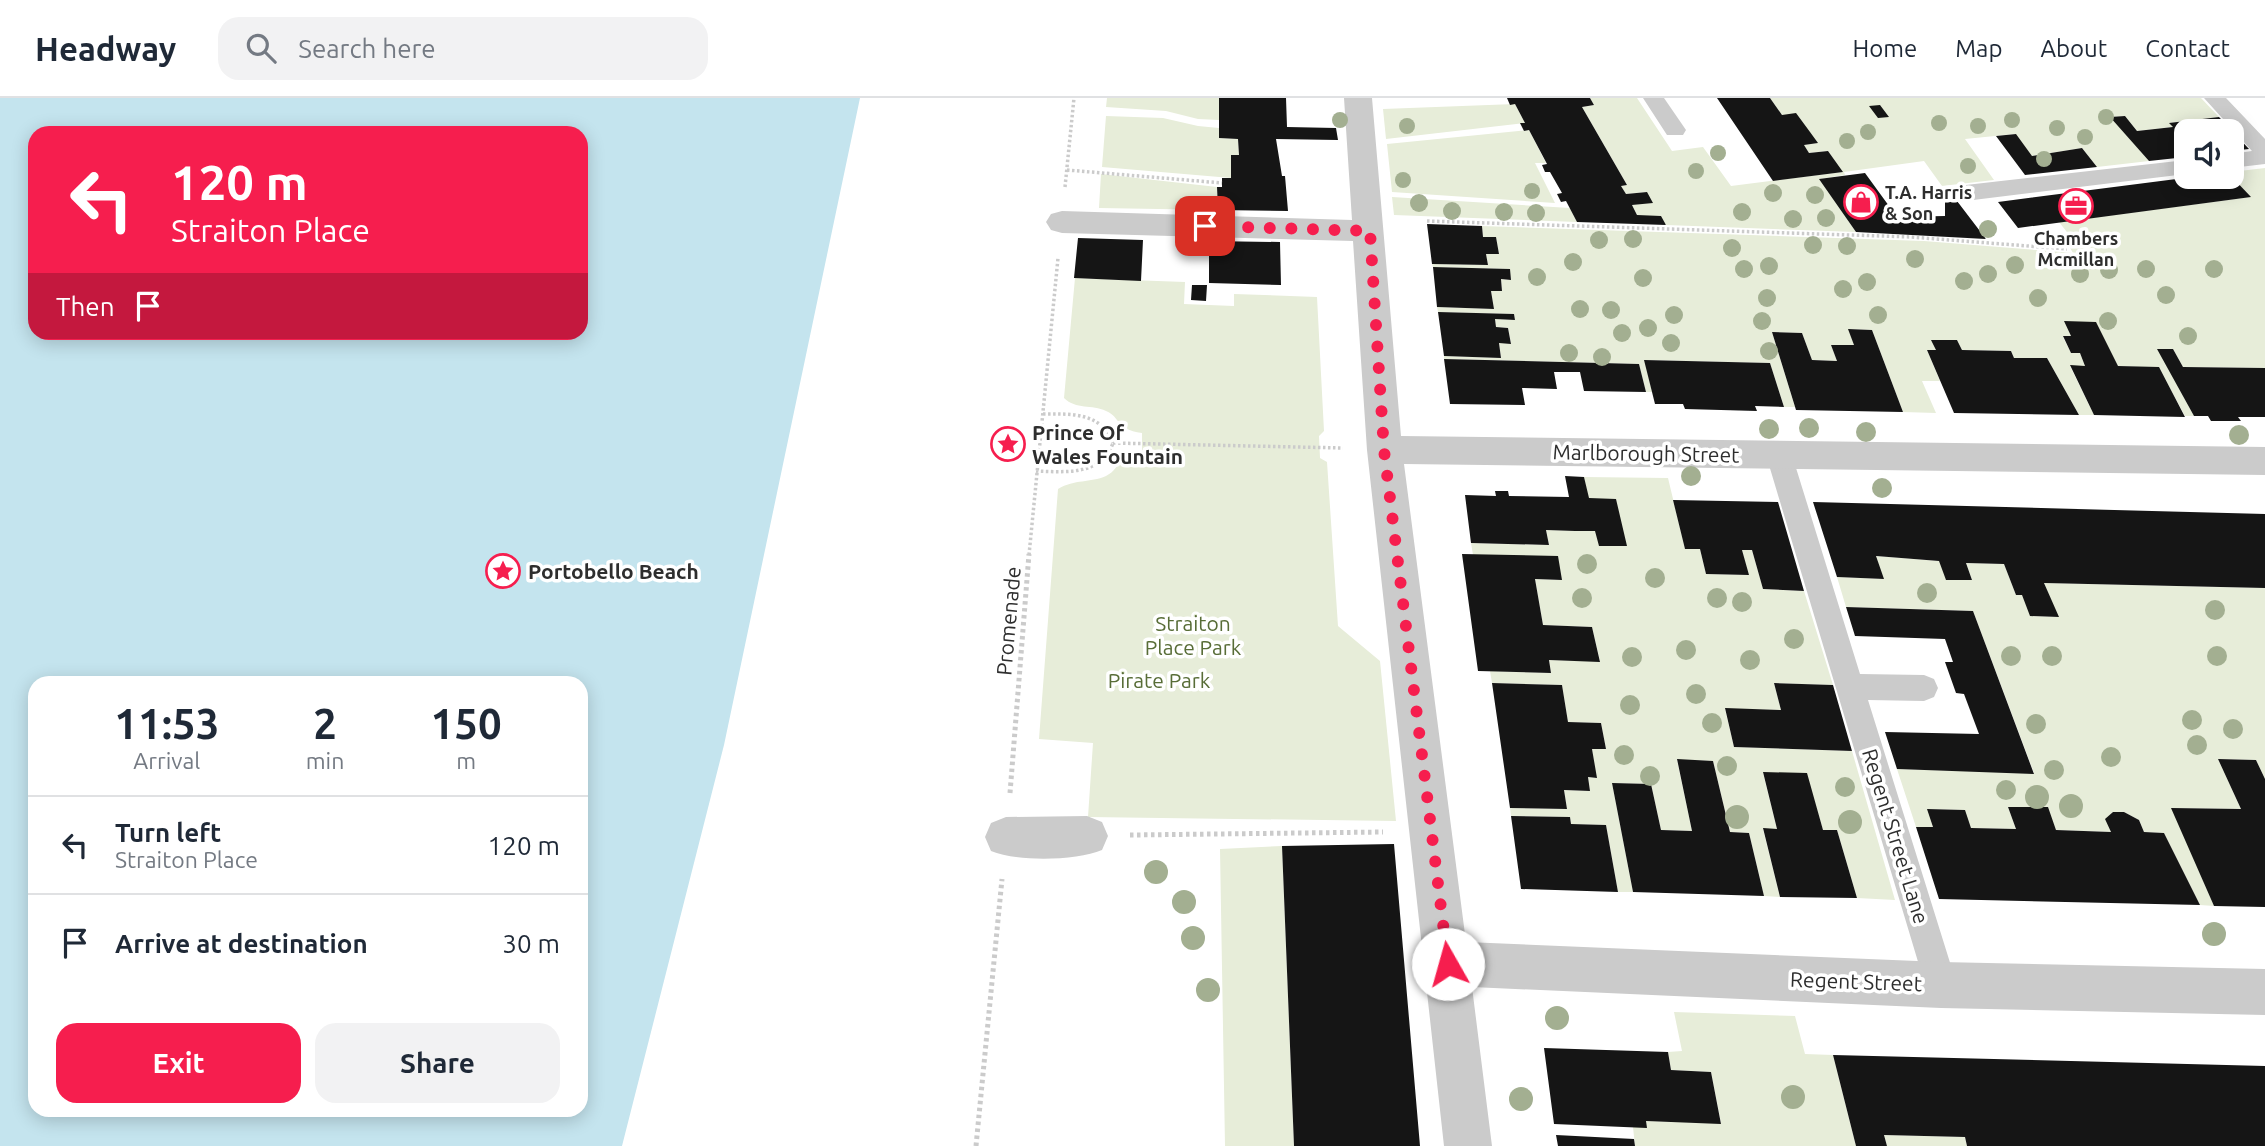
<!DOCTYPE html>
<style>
body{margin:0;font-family:Ubuntu,sans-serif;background:#f2f2f3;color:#1f2937;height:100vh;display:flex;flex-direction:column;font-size:26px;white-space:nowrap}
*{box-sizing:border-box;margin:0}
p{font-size:23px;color:#747a83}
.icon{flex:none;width:38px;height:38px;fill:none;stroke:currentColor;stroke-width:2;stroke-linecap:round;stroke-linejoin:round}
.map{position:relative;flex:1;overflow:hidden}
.sheet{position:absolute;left:28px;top:578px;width:560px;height:441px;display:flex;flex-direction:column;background:#fff;border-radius:21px;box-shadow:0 4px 18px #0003}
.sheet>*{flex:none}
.guide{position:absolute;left:28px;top:28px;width:560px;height:214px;border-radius:21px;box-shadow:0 4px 18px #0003;background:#f61e4e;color:#fff;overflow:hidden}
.tools{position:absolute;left:2174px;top:21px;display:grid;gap:14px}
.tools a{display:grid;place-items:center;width:70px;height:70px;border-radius:14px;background:#fff;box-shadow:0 4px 18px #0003;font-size:35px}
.pin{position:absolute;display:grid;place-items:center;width:60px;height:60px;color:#fff;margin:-30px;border-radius:14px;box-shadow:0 4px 10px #0006}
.me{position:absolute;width:77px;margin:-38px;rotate:353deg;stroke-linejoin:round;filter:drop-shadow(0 0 5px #0008)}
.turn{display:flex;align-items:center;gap:24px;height:147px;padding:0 28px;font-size:32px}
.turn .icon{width:91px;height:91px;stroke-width:2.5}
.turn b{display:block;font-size:49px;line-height:60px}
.then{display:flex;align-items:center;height:66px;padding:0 28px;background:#0003;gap:14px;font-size:26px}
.eta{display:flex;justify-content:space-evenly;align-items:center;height:119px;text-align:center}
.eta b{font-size:42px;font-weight:600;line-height:49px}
.cta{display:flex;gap:14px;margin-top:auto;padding:14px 28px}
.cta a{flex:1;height:80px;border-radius:21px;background:#f61e4e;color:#fff;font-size:28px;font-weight:600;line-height:80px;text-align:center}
.cta a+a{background:#f2f2f3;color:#1f2937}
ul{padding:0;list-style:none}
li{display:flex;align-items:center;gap:21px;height:98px;padding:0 28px;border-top:2px solid #e0e1e3}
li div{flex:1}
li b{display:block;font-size:26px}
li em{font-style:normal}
header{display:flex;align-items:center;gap:42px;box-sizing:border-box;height:98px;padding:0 35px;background:#fff;border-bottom:2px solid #e0e1e3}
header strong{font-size:33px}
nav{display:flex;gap:38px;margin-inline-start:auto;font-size:24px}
.search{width:490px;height:63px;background:#f2f2f3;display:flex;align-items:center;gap:18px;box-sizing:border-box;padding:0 24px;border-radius:21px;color:#747a83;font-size:26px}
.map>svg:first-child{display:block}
</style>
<header>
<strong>Headway</strong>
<div class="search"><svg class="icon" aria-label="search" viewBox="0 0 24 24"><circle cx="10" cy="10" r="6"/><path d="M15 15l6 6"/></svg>Search here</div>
<nav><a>Home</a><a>Map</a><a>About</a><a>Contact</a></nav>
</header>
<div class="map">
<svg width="2265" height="1048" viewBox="0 0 2265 1048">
<rect width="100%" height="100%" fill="#fff"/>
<path fill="#e7edd9" d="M1107,0H1219V22L1198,21L1166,13L1106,9Z
M1590,0H1637L1672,53L1703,49L1731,88L1842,74L1828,53L1809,55L1804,47L1817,45L1782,17L1770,0H2201L2219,19L2170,25L2173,29L2137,33L2125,18L2111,19L2149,63L2097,69L2082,50L2032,58L2015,36L1965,41L1994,82L1942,88L1924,63L1844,74L1845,77L1820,81L1856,134L1666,127L1637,117L1632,107L1652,104L1646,94L1626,96L1621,88L1627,87L1582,9L1594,7Z
M1515,6L1525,25L1386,41L1383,11Z
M1106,18L1163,20L1198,28L1219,30V40L1238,41L1239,57H1231V80L1102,69Z
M1529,32L1546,65H1535L1555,105L1392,94L1387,46Z
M2265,70V270L2183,269L2173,251H2158L2194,318H2185L2159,270L2118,268L2065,223L2071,238L2063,239L2071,255H2080L2085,268H2070L2094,317H2079L2047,260H2014L2011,253L1962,252L1957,242H1932L1936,252H1927L1940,283H1922L1936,315L1903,314L1872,232L1849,231L1854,247H1831L1837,263L1812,262L1802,235L1772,234L1795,309H1784L1770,265L1645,262L1652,294H1646L1639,266L1444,261V258L1501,260L1499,245H1511L1508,230L1496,229L1495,221L1515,222L1514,216L1438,214L1437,209L1494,211L1491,193H1502L1501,181L1511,182L1509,171L1433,169L1432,166L1488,167L1486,156H1499L1496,140L1483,139L1482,128L1924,143L2073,155L2069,148H2078L2059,124L2250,99L2231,78V74Z
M1101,76L1217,89L1218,112L1099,110Z
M1392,99L1570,110L1577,124L1394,117Z
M1075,180L1185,184L1184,206L1234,208V196L1317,199L1324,333L1319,338L1320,360L1327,364L1338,528L1380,563L1396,723L1088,719L1093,645L1039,641L1058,391C1075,381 1090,385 1106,378C1123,369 1112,360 1142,356V335C1114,331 1122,320 1106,313C1092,306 1076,312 1064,300Z
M1584,379L1668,380L1685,451H1700L1706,476L1748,477L1742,452H1752L1763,491L1804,493L1833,587L1774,585L1781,612L1725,611L1734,649L1852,653L1895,802L1857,800L1837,732H1823L1806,675H1763L1777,731H1763L1780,799L1764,798L1749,735L1730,734L1713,663L1677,662L1692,733L1661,732L1651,686L1612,685L1633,794H1618L1606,727L1571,726L1570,719L1511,718L1510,710L1567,711L1564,692L1590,693L1588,679L1596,680L1592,651H1606L1601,625L1568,624L1562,587L1492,585L1490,573L1551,575L1549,562L1600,563L1592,529L1543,527L1535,481L1561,482L1473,457L1471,445L1549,447L1546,432L1595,433Z
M1876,458L1939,463L1972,482L1966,465L2004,466L2016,497H2022L2031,518L2058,519L2044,485L2265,490V681L2256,662L2218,661L2241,711L2172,710L2214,808L2200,807L2164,735L2144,734L2139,722L2124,714H2113L2106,721L2111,734L2056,732L2047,709H2008L2016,731L1971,730L1964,712L1928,711L1933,729H1916L1897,671L2034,675L1973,513L1846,509L1837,479L1883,481Z
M1282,748L1294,1048H1225L1220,751Z
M1674,914L1795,918L1805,956L1833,957L1856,1048H1635L1633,1029L1646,1023L1721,1025L1711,974L1671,972L1668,954L1682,953Z
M1884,1037L1965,1039L1967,1048H1887Z"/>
<path fill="#c4e4ee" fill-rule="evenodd" d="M0,0H860L724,647L622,1048H0ZM35,35H581V234H35ZM35,584H581V1012H35Z"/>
<path fill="#151515" d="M1219,0H1286L1287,29L1336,30L1338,42L1276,41L1282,78H1285L1288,113L1218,112L1217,89H1222V80H1231V57H1239L1238,41L1219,40Z
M1507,0H1590L1594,7L1582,9L1627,87L1621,88L1626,96L1647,94L1653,105L1632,107L1637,117L1661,118L1666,127L1577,124L1566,103L1561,104L1557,96L1562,95L1550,74H1545L1542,67L1547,66L1529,32L1524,33L1520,25H1525L1515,6L1510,7Z
M1717,0H1770L1782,17L1796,15L1810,34L1818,45L1804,47L1809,55L1828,53L1843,74L1773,83Z
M1880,7L1889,19L1878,20L1869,8Z
M2125,18L2137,33L2173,29L2169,25L2219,19L2249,51L2231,53V33H2186V59L2149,63L2110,19Z
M2016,36L2032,58L2082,50L2097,69L2025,77L1996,38Z
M1865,75L1897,119L1945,118V104L1957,103L1986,141L1856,134L1819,81Z
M2192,79H2232L2251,99L2018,130L1998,104Z
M1427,126L1482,128L1483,139H1496L1499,156H1486L1488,167L1432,166Z
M1078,140L1143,142L1141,183L1074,180Z
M1209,143L1280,144L1281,187L1209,185Z
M1433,169L1510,171L1511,182L1501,181L1502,193H1491L1494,211L1437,209Z
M1192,187H1207L1206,203L1191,202Z
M1438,214L1514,216L1515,222L1495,221L1496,229L1508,230L1511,246L1499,245L1501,260L1444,258Z
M2064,223L2096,224L2118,268L2159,269L2185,319L2094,317L2070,267L2085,268L2080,255H2071L2063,238H2071Z
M1848,231L1872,232L1903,314L1796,312L1772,234L1802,235L1812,262L1837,263L1831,247H1854Z
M1931,242H1957L1962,252L2011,253L2014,260H2047L2079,317L1954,315L1927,252H1936Z
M2157,251H2173L2183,269L2265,270V319H2238L2241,323H2211L2208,318H2194Z
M1444,261L1639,266L1646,294L1584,293L1580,274H1554L1557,291L1522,290L1525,307L1450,306Z
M1644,262L1770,265L1784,309L1755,308L1757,313L1685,311L1683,306H1655Z
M1565,378L1584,379L1589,400L1616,401L1627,448H1599L1595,433H1575L1546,432L1549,447L1471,445L1465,397L1496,398L1495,393H1508L1509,398L1569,399Z
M1673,402L1778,404L1804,493L1763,491L1752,452H1742L1749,477L1706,476L1700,451H1685Z
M1813,404L2265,416V490L2044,485L2059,519L2030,518L2022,497H2016L2004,466L1966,465L1972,482H1946L1939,463L1876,458L1884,481L1837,479Z
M1462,456L1558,458L1562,482L1535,481L1543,527L1592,529L1600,564L1549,562L1551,575L1478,573Z
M1846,509L1973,513L2034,676L1897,671L1885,634L1979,636L1964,596L1956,595L1945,564H1953L1945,541L1855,538Z
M1492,585L1562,587L1568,624L1601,625L1606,651H1592L1597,680L1588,679L1590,693L1564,692L1567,711L1510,710Z
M1774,585L1833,587L1852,653L1734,649L1725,610L1781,612Z
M1677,661L1713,663L1730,734L1749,735L1764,798L1633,794L1612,685L1651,686L1661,732L1692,733Z
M2218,661L2256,662L2265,681V809L2214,808L2171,710L2241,711Z
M1763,674L1807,675L1823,732H1837L1857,800L1780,799L1763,730L1777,731Z
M2008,709H2048L2056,732L2111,734L2105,721L2113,714H2124L2139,722L2144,734L2164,735L2200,807L1939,801L1916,729H1933L1927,711L1965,712L1971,730L2016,731Z
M1511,718L1570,719L1571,726L1606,727L1618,794L1521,791Z
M1394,746L1420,1048H1294L1282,748Z
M1544,950L1668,954L1671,972L1711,974L1721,1026L1646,1023L1647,1030L1554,1026Z
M1833,957L2265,968V1048H1967L1965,1039L1884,1037L1887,1048H1856Z
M1556,1037L1634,1041L1635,1048H1558Z"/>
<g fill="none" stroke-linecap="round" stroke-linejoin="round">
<path stroke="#cbcbcb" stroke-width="3.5" stroke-dasharray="2.5 2.5" stroke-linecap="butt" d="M1067,72L1222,85
M1065,89L1074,0
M1427,123L1911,139L2067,151
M1043,316C1072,316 1101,314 1113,345
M1113,345L1343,350
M1036,373C1065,374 1101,378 1113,345
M1029,457L1058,160"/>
<path stroke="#cbcbcb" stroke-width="5" stroke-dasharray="3.5 3.5" stroke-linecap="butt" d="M1010,695L1029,456
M1130,737L1383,734
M976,1048L1002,781"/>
<path fill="#cbcbcb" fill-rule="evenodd" d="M1643,0H1664L1686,32L1683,37H1667Z
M2204,0H2226L2265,41V66L2231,70V56L2252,53Z
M2186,62V76L1957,104L1949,101L1946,96L1949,91L1957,88Z
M1779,347L1788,350L1792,357L1860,576L1924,577L1934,581L1938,590L1934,599L1924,603L1868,602L1957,887L1953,899L1941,903L1929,899L1925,887L1766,357L1770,350Z"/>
<path fill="#cbcbcb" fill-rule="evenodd" d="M1344,0H1372L1401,338L2265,349V377L1404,366L1466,844L1941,864L2265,871V917L1941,910L1472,889L1492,1048H1444L1367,352L1353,143L1062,135L1051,132L1046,124L1051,116L1062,113L1352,122Z
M1087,718L1102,724L1108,738L1102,752C1076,763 1017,764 991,753L985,739L991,725L1006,719Z"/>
</g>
<g fill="#a3af91">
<circle cx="2106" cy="19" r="8"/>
<circle cx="1340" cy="22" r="8"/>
<circle cx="2012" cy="22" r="8"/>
<circle cx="1939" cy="25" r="8"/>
<circle cx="1407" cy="28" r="8"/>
<circle cx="1978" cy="28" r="8"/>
<circle cx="2057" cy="30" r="8"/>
<circle cx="1868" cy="34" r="8"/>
<circle cx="2085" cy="39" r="8"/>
<circle cx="1847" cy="43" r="8"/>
<circle cx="1718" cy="55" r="8"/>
<circle cx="2044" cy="61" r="8"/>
<circle cx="1968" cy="68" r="8"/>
<circle cx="1696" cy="73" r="8"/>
<circle cx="1403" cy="82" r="8"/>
<circle cx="1532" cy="93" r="8"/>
<circle cx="1773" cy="95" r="9"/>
<circle cx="1815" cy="97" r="9"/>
<circle cx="1419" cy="105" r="9"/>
<circle cx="1452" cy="113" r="9"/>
<circle cx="1504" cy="114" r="9"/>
<circle cx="1742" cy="114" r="9"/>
<circle cx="1536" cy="115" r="9"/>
<circle cx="1826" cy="120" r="9"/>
<circle cx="1793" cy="121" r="9"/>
<circle cx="1988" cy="131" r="9"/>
<circle cx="1633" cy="141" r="9"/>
<circle cx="1599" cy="142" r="9"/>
<circle cx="1813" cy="147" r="9"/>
<circle cx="1847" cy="148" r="9"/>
<circle cx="1732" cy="150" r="9"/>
<circle cx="1915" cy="161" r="9"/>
<circle cx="1573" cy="164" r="9"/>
<circle cx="2015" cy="167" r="9"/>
<circle cx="1769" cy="168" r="9"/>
<circle cx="1744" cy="171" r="9"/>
<circle cx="2146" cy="171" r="9"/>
<circle cx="2214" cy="171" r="9"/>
<circle cx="2109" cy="172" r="9"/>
<circle cx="1988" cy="176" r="9"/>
<circle cx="2080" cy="176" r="9"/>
<circle cx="1537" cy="179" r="9"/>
<circle cx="1643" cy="180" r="9"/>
<circle cx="1964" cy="183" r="9"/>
<circle cx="1867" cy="184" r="9"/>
<circle cx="1843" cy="191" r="9"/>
<circle cx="2166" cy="197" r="9"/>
<circle cx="1767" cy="200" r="9"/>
<circle cx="2038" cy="200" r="9"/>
<circle cx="1580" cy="211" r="9"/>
<circle cx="1611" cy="212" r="9"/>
<circle cx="1674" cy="217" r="9"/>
<circle cx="1878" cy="217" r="9"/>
<circle cx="1762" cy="223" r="9"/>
<circle cx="2108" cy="223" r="9"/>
<circle cx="1648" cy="230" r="9"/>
<circle cx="1622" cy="235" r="9"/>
<circle cx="2188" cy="238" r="9"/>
<circle cx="1671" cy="245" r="9"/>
<circle cx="1769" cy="253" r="9"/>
<circle cx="1569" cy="255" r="9"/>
<circle cx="1602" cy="259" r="9"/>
<circle cx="1809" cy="330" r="10"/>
<circle cx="1769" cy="331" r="10"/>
<circle cx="1866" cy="334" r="10"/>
<circle cx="2239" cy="337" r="10"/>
<circle cx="1691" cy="378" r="10"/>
<circle cx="1882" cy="390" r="10"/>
<circle cx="1587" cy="466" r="10"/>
<circle cx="1655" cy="480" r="10"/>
<circle cx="1927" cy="495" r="10"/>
<circle cx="1582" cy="500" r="10"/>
<circle cx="1717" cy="500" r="10"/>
<circle cx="1742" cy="504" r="10"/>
<circle cx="2215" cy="512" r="10"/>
<circle cx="1794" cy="541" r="10"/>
<circle cx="1686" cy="552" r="10"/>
<circle cx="2011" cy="558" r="10"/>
<circle cx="2052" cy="558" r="10"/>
<circle cx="2217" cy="558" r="10"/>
<circle cx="1632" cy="559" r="10"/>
<circle cx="1750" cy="562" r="10"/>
<circle cx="1696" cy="596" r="10"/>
<circle cx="1630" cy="607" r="10"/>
<circle cx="2192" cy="622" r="10"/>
<circle cx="1712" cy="625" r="10"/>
<circle cx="2036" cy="626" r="10"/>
<circle cx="2233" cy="631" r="10"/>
<circle cx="2197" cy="647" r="10"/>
<circle cx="1624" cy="657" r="10"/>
<circle cx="2111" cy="659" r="10"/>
<circle cx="1727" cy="668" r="10"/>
<circle cx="2054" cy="672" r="10"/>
<circle cx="1650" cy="678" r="10"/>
<circle cx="1845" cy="689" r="10"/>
<circle cx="2006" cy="692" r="10"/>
<circle cx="2037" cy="699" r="12"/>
<circle cx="2071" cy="708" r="12"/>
<circle cx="1737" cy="719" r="12"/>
<circle cx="1850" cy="724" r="12"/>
<circle cx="1156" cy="774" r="12"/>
<circle cx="1184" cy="804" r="12"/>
<circle cx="2214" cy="836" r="12"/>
<circle cx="1193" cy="840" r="12"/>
<circle cx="1208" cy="892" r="12"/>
<circle cx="1557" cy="920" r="12"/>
<circle cx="1793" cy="999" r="12"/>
<circle cx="1521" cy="1001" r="12"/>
</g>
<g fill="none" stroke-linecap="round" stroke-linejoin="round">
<path stroke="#f61e4e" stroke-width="12" stroke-dasharray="0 21.6" d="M1205,128L1370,133L1384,352L1448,866"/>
</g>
<defs>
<g id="shop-ring" transform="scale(1.75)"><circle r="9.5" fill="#fff" stroke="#f61e4e" stroke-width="1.5"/><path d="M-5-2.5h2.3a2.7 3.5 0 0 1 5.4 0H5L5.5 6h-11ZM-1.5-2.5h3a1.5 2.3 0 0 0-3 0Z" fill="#f61e4e"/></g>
<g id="office-ring" transform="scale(1.75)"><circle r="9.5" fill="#fff" stroke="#f61e4e" stroke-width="1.5"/><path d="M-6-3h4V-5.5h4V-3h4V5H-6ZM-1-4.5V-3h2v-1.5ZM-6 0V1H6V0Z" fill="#f61e4e"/></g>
<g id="sight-ring" transform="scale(1.75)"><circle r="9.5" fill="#fff" stroke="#f61e4e" stroke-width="1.5"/><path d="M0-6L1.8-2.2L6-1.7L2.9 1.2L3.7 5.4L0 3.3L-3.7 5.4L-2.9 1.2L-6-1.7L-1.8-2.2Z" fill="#f61e4e"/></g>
</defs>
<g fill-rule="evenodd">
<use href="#shop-ring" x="1861" y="104"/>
<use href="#office-ring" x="2076" y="108"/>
<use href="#sight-ring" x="1008" y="346"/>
<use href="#sight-ring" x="503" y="473"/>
</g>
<g text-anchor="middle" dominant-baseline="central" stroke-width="7" stroke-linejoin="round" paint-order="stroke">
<g font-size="18" font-weight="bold" fill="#2e2e2e" stroke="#fff" text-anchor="start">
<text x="1885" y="94">T.A. Harris<tspan x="1885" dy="21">&amp; Son</tspan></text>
<text x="2076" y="140" text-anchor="middle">Chambers<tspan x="2076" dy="21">Mcmillan</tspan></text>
</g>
<g font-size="21" font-weight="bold" fill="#2e2e2e" stroke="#fff" text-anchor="start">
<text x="1032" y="334">Prince Of<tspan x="1032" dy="24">Wales Fountain</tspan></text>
<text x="528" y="473">Portobello Beach</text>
</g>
<g font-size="21" fill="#2e2e2e" stroke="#fff">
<text transform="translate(1646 355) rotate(1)">Marlborough Street</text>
<text transform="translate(1008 523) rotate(-85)">Promenade</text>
<text transform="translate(1896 738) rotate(73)">Regent Street Lane</text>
<text transform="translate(1856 883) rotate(2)">Regent Street</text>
</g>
<g font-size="21" fill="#586d37" stroke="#fff">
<text x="1193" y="525">Straiton<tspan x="1193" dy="24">Place Park</tspan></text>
<text x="1159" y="582">Pirate Park</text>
</g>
</g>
</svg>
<div class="tools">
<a><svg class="icon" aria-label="sound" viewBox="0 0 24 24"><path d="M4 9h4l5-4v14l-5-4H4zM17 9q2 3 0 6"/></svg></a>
</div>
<div class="pin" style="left:1205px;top:128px;background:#d93025"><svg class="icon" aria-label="arrive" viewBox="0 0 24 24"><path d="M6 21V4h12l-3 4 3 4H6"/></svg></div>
<svg class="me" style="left:1448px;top:866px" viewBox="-20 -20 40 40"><circle r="19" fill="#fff"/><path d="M0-13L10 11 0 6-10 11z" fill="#f61e4e"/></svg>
<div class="guide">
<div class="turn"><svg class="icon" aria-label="left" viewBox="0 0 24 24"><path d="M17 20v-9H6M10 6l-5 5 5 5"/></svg><div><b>120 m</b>Straiton Place</div></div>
<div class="then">Then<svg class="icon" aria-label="arrive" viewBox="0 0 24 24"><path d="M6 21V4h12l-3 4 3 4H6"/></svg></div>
</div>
<section class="sheet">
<div class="eta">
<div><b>11:53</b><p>Arrival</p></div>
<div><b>2</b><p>min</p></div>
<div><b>150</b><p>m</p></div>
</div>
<ul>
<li><svg class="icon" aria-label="left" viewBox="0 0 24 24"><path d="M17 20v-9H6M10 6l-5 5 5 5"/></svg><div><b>Turn left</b><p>Straiton Place</p></div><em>120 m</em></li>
<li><svg class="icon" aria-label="arrive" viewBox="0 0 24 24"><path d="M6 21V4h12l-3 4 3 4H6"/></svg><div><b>Arrive at destination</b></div><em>30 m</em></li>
</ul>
<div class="cta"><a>Exit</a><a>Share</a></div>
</section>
</div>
